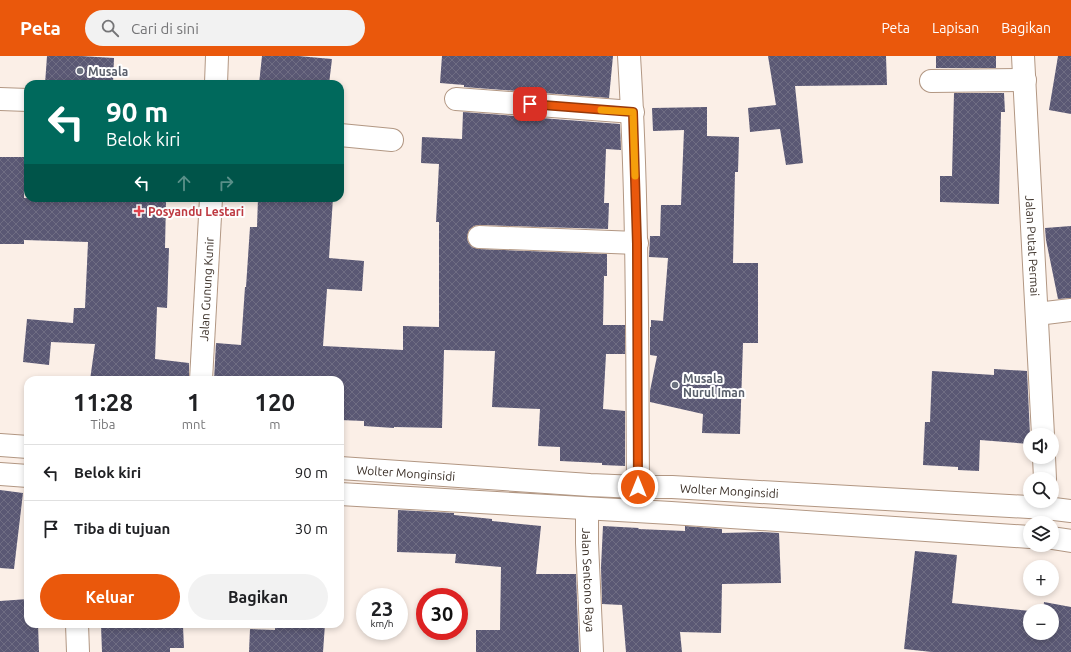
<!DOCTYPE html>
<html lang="id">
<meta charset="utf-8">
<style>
body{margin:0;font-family:Ubuntu,sans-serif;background:#f2f2f2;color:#202124;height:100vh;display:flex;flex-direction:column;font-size:15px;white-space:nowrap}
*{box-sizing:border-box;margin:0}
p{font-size:13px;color:#757577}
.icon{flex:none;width:22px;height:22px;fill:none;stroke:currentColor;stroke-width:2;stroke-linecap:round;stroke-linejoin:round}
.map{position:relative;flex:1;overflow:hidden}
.sheet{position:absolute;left:24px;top:320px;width:320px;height:252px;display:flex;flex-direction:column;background:#fff;border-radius:12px;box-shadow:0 2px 6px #0003}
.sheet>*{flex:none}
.hud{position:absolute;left:24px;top:24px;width:320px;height:122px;border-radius:12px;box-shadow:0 2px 6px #0003;background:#00695c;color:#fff;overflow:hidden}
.fabs{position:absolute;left:1023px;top:372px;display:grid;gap:8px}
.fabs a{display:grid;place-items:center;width:36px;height:36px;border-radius:50%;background:#fff;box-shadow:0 2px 6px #0003;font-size:20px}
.speed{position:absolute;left:356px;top:532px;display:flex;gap:8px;font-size:20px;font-weight:700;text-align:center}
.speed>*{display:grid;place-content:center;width:52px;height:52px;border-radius:50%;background:#fff;box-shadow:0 2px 6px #0003;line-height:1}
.speed small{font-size:10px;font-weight:400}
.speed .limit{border:6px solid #d22;background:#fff;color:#111}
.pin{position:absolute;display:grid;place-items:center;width:34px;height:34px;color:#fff;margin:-17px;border-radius:8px;box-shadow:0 2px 6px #0006}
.me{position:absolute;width:44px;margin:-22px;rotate:0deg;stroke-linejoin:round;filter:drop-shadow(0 0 3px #0008)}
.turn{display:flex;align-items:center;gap:14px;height:84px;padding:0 16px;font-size:18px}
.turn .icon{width:52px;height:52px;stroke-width:2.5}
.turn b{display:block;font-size:28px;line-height:34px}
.lanes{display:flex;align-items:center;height:38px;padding:0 16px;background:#0003;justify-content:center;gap:20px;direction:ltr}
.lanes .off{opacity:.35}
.eta{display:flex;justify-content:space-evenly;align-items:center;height:68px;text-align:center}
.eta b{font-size:24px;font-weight:700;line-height:28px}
.action{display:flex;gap:8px;margin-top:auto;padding:8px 16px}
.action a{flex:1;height:46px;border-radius:24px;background:#ea580c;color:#fff;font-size:16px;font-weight:700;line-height:46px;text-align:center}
.action a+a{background:#f2f2f2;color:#202124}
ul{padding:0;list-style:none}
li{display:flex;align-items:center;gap:12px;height:56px;padding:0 16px;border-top:1px solid #e0e0e0}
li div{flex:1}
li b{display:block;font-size:15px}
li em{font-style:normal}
header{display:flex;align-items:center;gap:24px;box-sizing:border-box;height:56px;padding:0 20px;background:#ea580c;color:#fff}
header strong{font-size:19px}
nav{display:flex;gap:22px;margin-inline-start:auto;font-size:14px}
.search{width:280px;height:36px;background:#f2f2f2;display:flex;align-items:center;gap:10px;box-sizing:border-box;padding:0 14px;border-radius:22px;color:#757577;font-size:15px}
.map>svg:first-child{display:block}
</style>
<header>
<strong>Peta</strong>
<div class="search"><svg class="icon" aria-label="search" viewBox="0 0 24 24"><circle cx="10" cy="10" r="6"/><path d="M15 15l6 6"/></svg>Cari di sini</div>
<nav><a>Peta</a><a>Lapisan</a><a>Bagikan</a></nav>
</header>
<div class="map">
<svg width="1071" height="596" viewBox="0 0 1071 596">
<defs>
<pattern id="building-cross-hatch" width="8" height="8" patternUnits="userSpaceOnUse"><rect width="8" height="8" fill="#5a5874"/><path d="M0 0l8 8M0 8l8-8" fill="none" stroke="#6f6d83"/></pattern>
</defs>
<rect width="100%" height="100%" fill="#fbefe7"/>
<path fill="url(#building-cross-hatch)" d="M47,0H80L114,2L113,28H45Z
M262,0H298L332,3L329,28H259Z
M442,0H613L609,42L464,31V29L440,27Z
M768,0H886L887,29L795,30L803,107L786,109L780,73L750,76L748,52L776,49Z
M936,0H996V12H936Z
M1058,0H1071V58L1049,54Z
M954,37H1004L1005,56H1001L999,148L940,146V120H952Z
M707,51V80L739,81L738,116H735L733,207H758V287H743L740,378L702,377L703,358L650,346V335L657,300L650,299V271H651V264L663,265L668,202L649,201L650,180H660L661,149H681L684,74L653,75L652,52Z
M463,56L620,68L621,94L606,93L604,147H609L608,173L479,169L474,170L469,174L467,181L468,186L472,191L479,193L607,198V220H604L603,269H625V298H606L603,353L625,355V410L602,409V407L560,405V391L538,390L540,353L492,351L495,295L444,294L442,372L394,371V372L364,370V365L340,364V324H214L216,287L241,289L245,231H246L250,171H257L258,142H333L329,202L364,205L362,235L327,233L323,290L403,294V270L439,271V166H436L439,108L421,107L422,81L462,83Z
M0,101H24V142L166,145L165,192H169L167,252L157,251L155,303L189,307V324H90L95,288L51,286L49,309L23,306L27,263L73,267L74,252H85L88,186L24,184V188H0Z
M1071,170V242L1058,243L1046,184L1045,172Z
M994,313L1027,315L1030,379V388L980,384L979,415L958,414V411L923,409L925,366H930L932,315L994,319Z
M0,434L23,437L14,513L0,512Z
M398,454L454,457V459L492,463V465L541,470L536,518H576L579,596H476V574H500L501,511L455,507L456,498L397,496Z
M603,470L639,472L638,473L685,475V470L722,473V477L762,476L779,477L781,527L722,528L721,577L680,576L682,596H626L622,549L602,548L601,511Z
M915,495L957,499L952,547L1030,555V577H1052V555H1043L1044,546L1071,551V596H932L904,593Z
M28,543V568H38L39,596H0V545Z
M115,568H152V571L183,570L184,592H170V596H102L101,569Z
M275,568H325L323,596H249L250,573L275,574Z"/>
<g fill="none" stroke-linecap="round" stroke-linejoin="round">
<g stroke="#b29783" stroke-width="24">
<g id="street">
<path d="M629,0C638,144 637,287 638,431"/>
<path id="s1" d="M1023,0L1043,379"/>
<path d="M931,25L1025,24"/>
<path d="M216,28L217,0"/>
<path d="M0,43L28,44"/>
<path d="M456,43L633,56"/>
<path d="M340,79L392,84"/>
<path d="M479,181L637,187"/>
<path d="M1037,258L1071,254"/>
<path id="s2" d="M201,324L211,142"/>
<path d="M1044,401L1045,423"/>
<path id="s3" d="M587,453V487L592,596"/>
<path d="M77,568L78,596"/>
</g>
</g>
<g stroke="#b29783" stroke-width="24">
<path id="secondary" d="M0,418L28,420
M340,438L671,457L1030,481
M1052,482L1071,485"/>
</g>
<g stroke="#b29783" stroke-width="24">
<g id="primary">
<path d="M0,389L28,391"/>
<path id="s4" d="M340,412L590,429L638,431H672L1046,452L1071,455"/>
</g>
</g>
<use href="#street" stroke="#fff" stroke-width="22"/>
<use href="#secondary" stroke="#fff" stroke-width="22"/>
<use href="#primary" stroke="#fff" stroke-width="22"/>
</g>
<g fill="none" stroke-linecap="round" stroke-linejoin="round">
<g stroke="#983908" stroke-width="10">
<path id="route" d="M530,48L633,56L637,188L638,431"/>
</g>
<use href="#route" stroke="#ea580c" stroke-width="7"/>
<path stroke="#f59e0b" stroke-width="7" d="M601,54L633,56L635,120"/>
</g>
<g fill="#6b7280" stroke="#fff" stroke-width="1.5">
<circle cx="80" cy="15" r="4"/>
<circle cx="675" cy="329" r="4"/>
</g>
<path fill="#e0444e" stroke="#fff" stroke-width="1.5" d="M137 149h4v4h4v4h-4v4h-4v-4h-4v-4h4z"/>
<g text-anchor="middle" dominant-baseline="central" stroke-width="4" stroke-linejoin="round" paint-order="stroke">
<g font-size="12" font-weight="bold" fill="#5b616d" stroke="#fff" text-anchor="start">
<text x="88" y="15">Musala</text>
<text x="683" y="322">Musala<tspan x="683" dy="14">Nurul Iman</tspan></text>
</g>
<g font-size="12" font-weight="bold" fill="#be3a42" stroke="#fff" text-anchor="start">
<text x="148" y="155">Posyandu Lestari</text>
</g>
<g font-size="12" fill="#392e26" stroke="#fff">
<text stroke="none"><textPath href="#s1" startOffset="190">Jalan Putat Permai</textPath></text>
<text stroke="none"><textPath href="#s2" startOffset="91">Jalan Gunung Kunir</textPath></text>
<text stroke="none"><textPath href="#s4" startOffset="66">Wolter Monginsidi</textPath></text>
<text stroke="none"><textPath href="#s4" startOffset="390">Wolter Monginsidi</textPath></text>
<text stroke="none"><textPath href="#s3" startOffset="71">Jalan Sentono Raya</textPath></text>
</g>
</g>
</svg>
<div class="fabs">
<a><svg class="icon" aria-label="sound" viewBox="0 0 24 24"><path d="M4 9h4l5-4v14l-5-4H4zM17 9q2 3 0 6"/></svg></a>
<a><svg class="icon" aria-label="search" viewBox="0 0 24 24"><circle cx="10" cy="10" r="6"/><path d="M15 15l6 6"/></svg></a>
<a><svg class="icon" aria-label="layers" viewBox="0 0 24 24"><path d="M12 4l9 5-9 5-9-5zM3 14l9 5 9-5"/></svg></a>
<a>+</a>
<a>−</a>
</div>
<div class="speed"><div>23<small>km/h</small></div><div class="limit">30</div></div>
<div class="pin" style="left:530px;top:48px;background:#d93025"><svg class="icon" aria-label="arrive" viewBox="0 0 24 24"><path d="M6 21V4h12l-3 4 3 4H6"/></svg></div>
<svg class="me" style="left:638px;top:431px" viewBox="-20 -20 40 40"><circle r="17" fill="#ea580c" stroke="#fff" stroke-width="3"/><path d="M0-11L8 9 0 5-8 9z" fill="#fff"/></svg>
<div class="hud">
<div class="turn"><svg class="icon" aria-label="left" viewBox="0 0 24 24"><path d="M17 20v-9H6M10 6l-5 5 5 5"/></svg><div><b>90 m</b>Belok kiri</div></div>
<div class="lanes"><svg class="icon" aria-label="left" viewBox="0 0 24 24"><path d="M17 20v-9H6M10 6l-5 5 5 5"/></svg><svg class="icon off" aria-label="ahead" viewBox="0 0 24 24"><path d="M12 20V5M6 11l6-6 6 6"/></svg><svg class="icon off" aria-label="right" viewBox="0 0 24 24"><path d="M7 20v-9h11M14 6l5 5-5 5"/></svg></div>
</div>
<section class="sheet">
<div class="eta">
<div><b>11:28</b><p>Tiba</p></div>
<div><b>1</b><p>mnt</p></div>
<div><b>120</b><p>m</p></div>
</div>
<ul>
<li><svg class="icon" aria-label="left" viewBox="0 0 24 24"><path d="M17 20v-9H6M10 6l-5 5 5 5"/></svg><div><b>Belok kiri</b></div><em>90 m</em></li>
<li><svg class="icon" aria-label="arrive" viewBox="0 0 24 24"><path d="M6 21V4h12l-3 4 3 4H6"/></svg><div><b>Tiba di tujuan</b></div><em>30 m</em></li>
</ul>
<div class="action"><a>Keluar</a><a>Bagikan</a></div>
</section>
</div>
